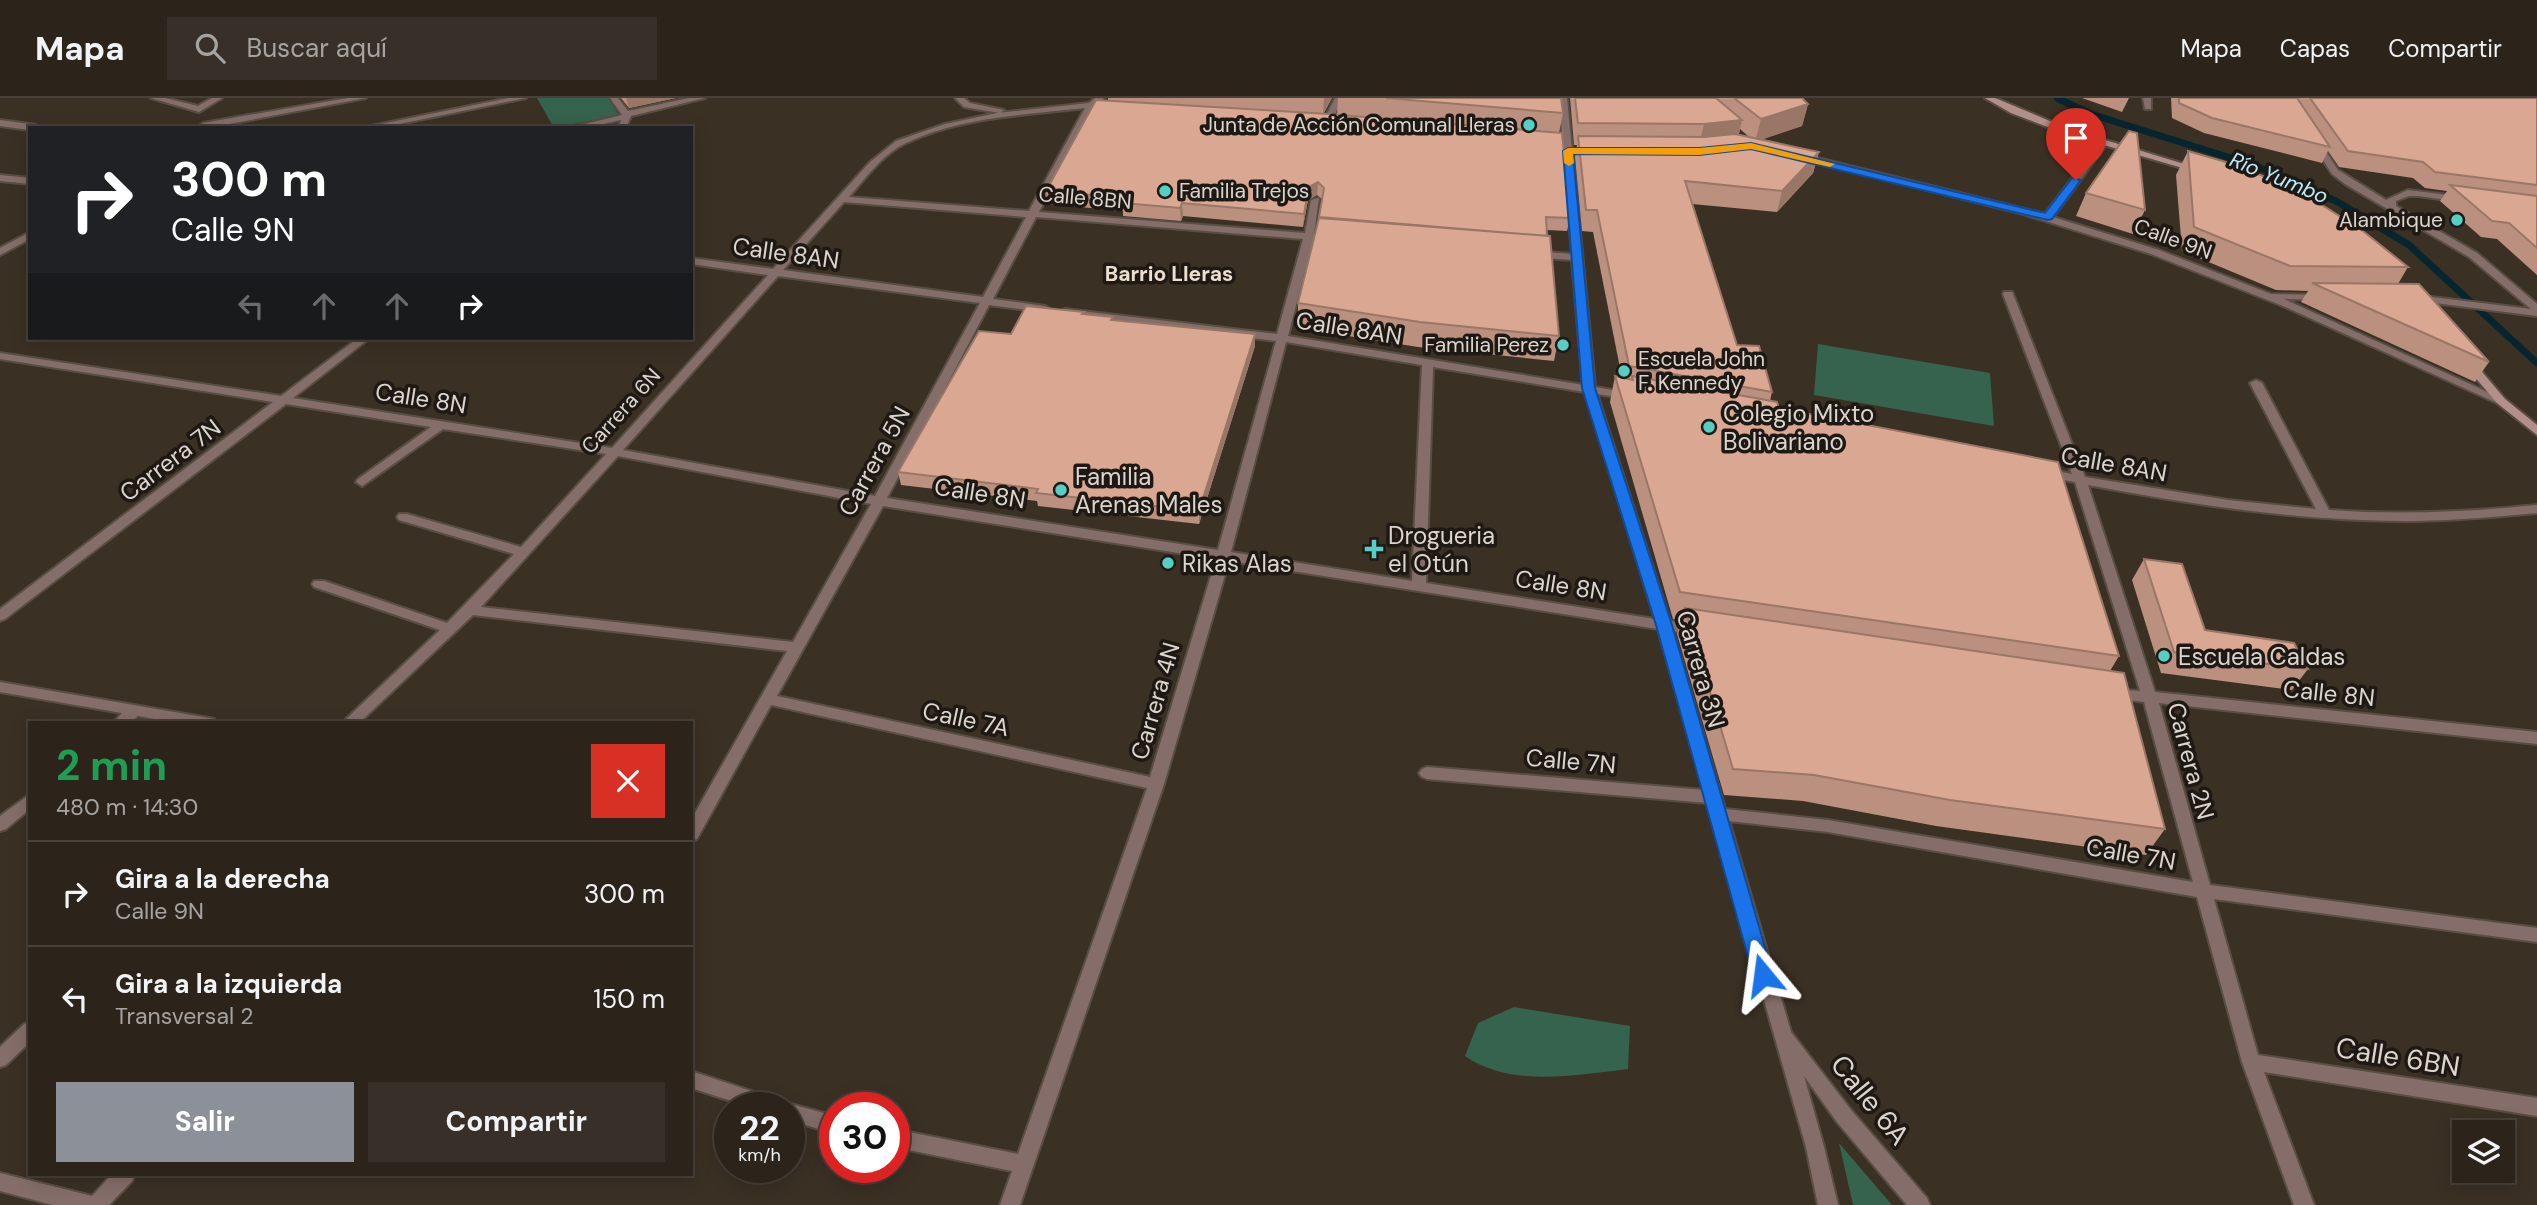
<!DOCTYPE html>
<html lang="es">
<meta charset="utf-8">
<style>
body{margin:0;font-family:"DM Sans",sans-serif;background:#383028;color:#f1f3f6;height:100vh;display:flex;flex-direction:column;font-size:26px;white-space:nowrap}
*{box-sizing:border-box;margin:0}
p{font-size:23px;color:#a6a4a3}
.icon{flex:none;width:38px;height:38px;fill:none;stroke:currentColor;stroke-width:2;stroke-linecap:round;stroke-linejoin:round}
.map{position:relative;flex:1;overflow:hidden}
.panel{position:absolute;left:28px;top:623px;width:665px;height:455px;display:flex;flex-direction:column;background:#2c241b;border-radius:0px;box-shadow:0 4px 18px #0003,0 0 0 2px #48413a}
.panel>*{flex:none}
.banner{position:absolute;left:28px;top:28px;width:665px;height:214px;border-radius:0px;box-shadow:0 4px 18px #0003,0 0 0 2px #48413a;background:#202124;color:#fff;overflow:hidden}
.tools{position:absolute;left:2452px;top:1022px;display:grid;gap:14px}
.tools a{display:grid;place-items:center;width:63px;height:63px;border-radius:0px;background:#2c241b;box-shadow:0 4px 18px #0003,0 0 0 2px #48413a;font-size:35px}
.speed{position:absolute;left:714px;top:994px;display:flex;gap:14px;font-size:35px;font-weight:700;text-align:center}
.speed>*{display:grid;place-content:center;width:91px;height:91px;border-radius:50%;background:#2c241b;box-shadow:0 4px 18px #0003,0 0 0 2px #48413a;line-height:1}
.speed small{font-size:18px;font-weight:400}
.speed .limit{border:10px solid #d22;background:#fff;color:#111}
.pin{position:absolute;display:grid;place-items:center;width:60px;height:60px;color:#fff;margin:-72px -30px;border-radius:50% 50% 50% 0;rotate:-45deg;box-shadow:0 0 7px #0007}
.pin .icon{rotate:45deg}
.me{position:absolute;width:77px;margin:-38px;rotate:344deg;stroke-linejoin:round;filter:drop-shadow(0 0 5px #0008)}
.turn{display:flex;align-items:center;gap:24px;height:147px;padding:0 28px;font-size:32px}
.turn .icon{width:91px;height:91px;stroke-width:2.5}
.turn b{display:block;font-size:49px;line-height:60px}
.lanes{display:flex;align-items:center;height:66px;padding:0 28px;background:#0003;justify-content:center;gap:35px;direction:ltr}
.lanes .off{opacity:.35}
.round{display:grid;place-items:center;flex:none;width:74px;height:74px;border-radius:0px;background:#383028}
.head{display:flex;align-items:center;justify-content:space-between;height:119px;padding:0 28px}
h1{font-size:42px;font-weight:700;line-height:52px;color:#1e9e55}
.action{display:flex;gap:14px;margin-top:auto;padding:14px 28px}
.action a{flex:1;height:80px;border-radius:0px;background:#8c9099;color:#fff;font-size:28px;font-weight:700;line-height:80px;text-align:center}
.action a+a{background:#383028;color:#f1f3f6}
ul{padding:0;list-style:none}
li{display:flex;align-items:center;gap:21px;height:105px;padding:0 28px;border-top:2px solid #48413a}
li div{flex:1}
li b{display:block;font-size:26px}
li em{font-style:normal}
header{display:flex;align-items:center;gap:42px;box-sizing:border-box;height:98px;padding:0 35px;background:#2c241b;border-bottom:2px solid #48413a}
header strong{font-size:33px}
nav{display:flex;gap:38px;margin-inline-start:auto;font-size:24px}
.search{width:490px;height:63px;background:#383028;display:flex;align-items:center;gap:18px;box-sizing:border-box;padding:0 24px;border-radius:0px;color:#a6a4a3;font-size:26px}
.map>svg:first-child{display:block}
</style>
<header>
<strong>Mapa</strong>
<div class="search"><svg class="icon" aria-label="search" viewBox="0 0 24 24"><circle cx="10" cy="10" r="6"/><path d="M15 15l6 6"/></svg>Buscar aquí</div>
<nav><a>Mapa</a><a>Capas</a><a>Compartir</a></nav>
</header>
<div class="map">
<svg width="2537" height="1107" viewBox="0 0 2537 1107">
<rect width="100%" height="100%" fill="#3b3024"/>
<path fill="#35634e" d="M537,0H608L619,17L554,30Z
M1818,246L1990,275L1994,328L1814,297Z
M1514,909L1630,928L1628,971C1576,977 1511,990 1465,958L1478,925Z
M1839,1045L1892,1107H1853Z"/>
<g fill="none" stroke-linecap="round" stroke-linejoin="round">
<path stroke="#06262f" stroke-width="7" d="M2057,0L2091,16L2253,67L2336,103L2409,147L2537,265"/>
<g stroke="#584e43" stroke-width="4">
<path id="street" d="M151,0H165L198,8L212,0H222L199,14Z
M348,0H366L208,30L199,28L203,25Z
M509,0H526L380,30H361Z
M610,0H618L628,13L689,0H705L631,18L626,30H618L621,22L585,30H568L622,17Z
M955,0H964L970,5L1004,12L1000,15L964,9Z
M1095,0H1104L1094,8L1039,114L1305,135L1311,102L1319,100L1314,136L1323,139L1313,142L1288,238L1583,287L1572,162L1533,159L1528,156L1533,153L1572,156L1559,0H1567L1595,289L1629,295L1635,298L1629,301L1597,296L1670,523L1695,527L1702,532L1695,537L1673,533L1725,711L1828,722L2193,784L2144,604L2108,599L2106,595L2108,591L2140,593L2075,384L2041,378L2039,375L2045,371L2072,376L2003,196L2004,194H2012L2013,196L2085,379L2228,402L2316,411L2250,285L2256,282L2262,285L2329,412C2399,417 2468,414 2537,407V415C2496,419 2456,422 2415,423C2305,424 2195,407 2088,387L2155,594L2537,634V646L2159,605L2210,787L2537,830V844L2214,801L2258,957L2537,1000V1018L2264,974L2314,1107H2294L2242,964L2197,799L1828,734L1729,723L1791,934L1851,1012L1927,1100L1930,1107H1907L1837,1024L1804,978L1824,1049L1838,1107H1818L1806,1049L1708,705L1427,681L1422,679L1419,675L1422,671L1427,669L1704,692L1658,531L1229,463L1164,686L1020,1107H1000L1012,1073L894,1049V1031L1018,1056L1147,690L771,607L697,741L691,743V722L787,553L473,517L359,625H342L440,532L314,489L312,486L314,483H324L447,525L514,456L399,422L397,419L399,416H407L521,449L606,356L443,331L362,388L356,384L358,381L431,329L286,306L5,521L0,523V511L273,304L0,261V255L281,298L358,240H370L293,300L612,350L768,177L691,166V160L773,171L870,64L896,43L945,26L997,15L1089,5ZM1085,10L1029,113L849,99C865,81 882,57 904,46C959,19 1025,17 1085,10ZM844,104L1026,119L983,199L783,172ZM1036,119L1303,141L1277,236L1065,211L1060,214L1065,217L1276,243L1218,452L887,400L989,207L1045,214L1050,211L1045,208L993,201ZM778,178L980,205L875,398L623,352ZM1286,244L1422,267L1412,483L1231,454ZM1433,269L1585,294L1655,521L1426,485ZM618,358L871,406L793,544L481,509ZM883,408L1216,461L1150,679L777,598Z
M1335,0H1343L1331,24H1325L1324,22Z
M2143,0H2151V11H2145Z
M0,22L36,27L40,30H30V32L0,28Z
M2313,43H2319L2338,72L2386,102L2408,92L2464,99L2466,101L2461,104L2418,98H2409L2396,103V108L2477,155L2537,206V218L2411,202L2410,200L2415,197L2531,211L2469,159L2345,86L2332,76L2312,45Z
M2100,44L2107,46L2053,119L2159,152L2271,196L2325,197V201L2321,202L2284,201L2507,303L2505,305H2497L2283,208L2151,156L2020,115L1796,59L1801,56L2045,116Z
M0,77L30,80V86L0,83Z
M30,134V141L0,157V150Z
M0,584L209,620L214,621L216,625H176L138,618L130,625H113L122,615L0,594Z
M30,696V711L6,731L0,733V718Z
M30,924V944L6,967L0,969V949L24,926Z
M691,973L787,1005L835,1018V1036L789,1022V1010H753L691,990Z
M0,1075L92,1098L112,1076H135L132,1083L109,1107H53L0,1093Z"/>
</g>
<g stroke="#584e43" stroke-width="4">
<path id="secondary" d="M1985,0H1995L2069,31L2204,72L2196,74L2063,35L2011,15Z
M2468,261L2472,262L2505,301L2537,327V337L2497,305L2462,264Z"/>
</g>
<use href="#street" fill="#856e6a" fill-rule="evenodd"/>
<use href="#secondary" fill="#b38f89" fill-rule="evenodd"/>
</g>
<path fill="#bb907e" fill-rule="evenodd" d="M621,0H676L629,10Z
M1108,0H1332L1324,15L1337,16L1338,0H1561L1563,15L1559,35L1570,120L1567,133L1547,132L1559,238L1554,263L1418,249L1298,230V205L1319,123L1322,101L1317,97L1308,102L1303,129L1183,118L1181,123L1123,118V113L1048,106L1046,93L1108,3Z
M1570,0H1802L1808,6L1802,28L1762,41L1819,54L1813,75L1777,114L1692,106L1737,247L1772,294L1770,303L2119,558L2110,573L2165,731L2146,757L1936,728L1803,703L1724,697L1677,536L1681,522L1673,521L1610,304L1615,278L1622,280L1593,134L1582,133L1575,59L1577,47H1574ZM1740,31L1749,39L1739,36Z
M2082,0H2129L2122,14Z
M2171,0H2537V177L2497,141L2481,139L2440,103L2447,93L2425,90L2413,80L2339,69L2328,53L2322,65L2204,35L2172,20Z
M2188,53L2408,169L2398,186L2489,264L2475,284L2301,204L2308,193L2276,192L2182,153L2176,77Z
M2086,95L2145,112L2133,136L2076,118Z
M1084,214V216L1113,222L1255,248L1199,426L1038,408L1037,403L901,387L898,374L1011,236Z
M2144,461L2205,532L2308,571L2292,592L2161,575L2132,482Z"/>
<path fill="#997666" d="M626,0H676L629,10Z
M1324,0H1332L1323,16Z
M1808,6L1802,28L1755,44L1761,21Z
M1742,22L1737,44L1699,48L1704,26Z
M1819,54L1813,75L1777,114L1782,93Z
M1318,84L1317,97L1308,102L1303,129L1304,116L1309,89Z
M1182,105L1183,118L1181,123L1180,110Z
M1255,236V248L1199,426V413Z"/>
<path fill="#daa892" stroke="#997666" stroke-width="2" d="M1386,0H1561L1563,15Z
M1575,0H1716L1742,22L1704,26L1578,25Z
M1734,0H1802L1808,6L1761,21Z
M2179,0H2297L2330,49L2212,20L2179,5Z
M2310,0H2537V87L2435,74L2423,64L2348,53Z
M1096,2L1328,16L1562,35L1570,120L1546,119L1547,138L1319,119L1324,90L1318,84L1309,89L1304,116L1182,105L1180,110L1122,105L1125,100L1046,93Z
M2129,33L2137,35L2145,112L2086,95Z
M1735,36L1819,54L1782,93L1685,83L1737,247L1759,248L1772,294L1629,268L1597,112H1586L1578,38L1704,39Z
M2188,53L2243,69L2311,100L2363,133L2408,169L2290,168L2194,129Z
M2450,87L2537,98V150L2509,125L2492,123Z
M1319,120L1550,138L1559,238L1420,224L1298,205Z
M2312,185L2419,186L2489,264Z
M1026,208L1084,214L1082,216L1113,219L1111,222L1255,236L1199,413L1036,395L1038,391L898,374L979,233L1011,236Z
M1615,278L1633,282L1632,278L1777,304L1779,310L2058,364L2119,558L1680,494Z
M2144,461L2182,466L2205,532L2294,545L2308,571L2174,554Z
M1685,510L2124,575L2165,731L1950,702L1814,677L1733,671Z"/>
<path fill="#1a73e8" stroke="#114b97" stroke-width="2" d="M1751,45L2045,115L2072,80L2081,82L2052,121L2048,122L1751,51L1699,57L1573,56L1595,290L1672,527L1773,877L1770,883L1763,886L1756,883L1753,877L1656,527L1582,290L1563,53L1568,50H1699Z"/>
<path fill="#f59e0b" d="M1751,45L1835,66L1830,69L1751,51L1699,57L1573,56L1574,65L1569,68L1564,65L1563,53L1568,50H1699Z"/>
<g fill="#55cec4" stroke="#1e1914" stroke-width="2.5">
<circle cx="1529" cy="27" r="7"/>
<circle cx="1165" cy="93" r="7"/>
<circle cx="2457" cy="122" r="7"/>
<circle cx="1563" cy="247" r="7"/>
<circle cx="1624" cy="273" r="7"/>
<circle cx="1709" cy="329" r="7"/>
<circle cx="1061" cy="392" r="7"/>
<path d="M1370.5 440.5h7v7h7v7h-7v7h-7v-7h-7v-7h7z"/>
<circle cx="1168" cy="465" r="7"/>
<circle cx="2164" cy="558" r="7"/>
</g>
<g text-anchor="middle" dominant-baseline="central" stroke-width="7" stroke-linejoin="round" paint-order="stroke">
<g font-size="21" fill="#dcd5ce" stroke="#1e1914" text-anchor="end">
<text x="1515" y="27">Junta de Acción Comunal Lleras</text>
<text x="1179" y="93" text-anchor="start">Familia Trejos</text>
<text x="2443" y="122">Alambique</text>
<text x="1549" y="247">Familia Perez</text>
<text x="1638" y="261" text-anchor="start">Escuela John<tspan x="1638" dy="24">F. Kennedy</tspan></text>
</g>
<g font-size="21" font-style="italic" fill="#b8ecfd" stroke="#1e1914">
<text transform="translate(2279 80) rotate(22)">Río Yumbo</text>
</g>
<g font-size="21" fill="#dcd5ce" stroke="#1e1914">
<text transform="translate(1085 100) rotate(5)">Calle 8BN</text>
<text transform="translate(2173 141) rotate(20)">Calle 9N</text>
<text transform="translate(621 313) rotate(-48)">Carrera 6N</text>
</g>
<g font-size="21" font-weight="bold" fill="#eddfcf" stroke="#1e1914">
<text x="1169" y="176">Barrio Lleras</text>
</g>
<g font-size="24" fill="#dcd5ce" stroke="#1e1914">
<text transform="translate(786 155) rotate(8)">Calle 8AN</text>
<text transform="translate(1349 230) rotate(9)">Calle 8AN</text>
<text transform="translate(421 300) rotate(9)">Calle 8N</text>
<text transform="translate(170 362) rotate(-37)">Carrera 7N</text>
<text transform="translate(874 363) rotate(-61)">Carrera 5N</text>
<text transform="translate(2114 366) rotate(10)">Calle 8AN</text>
<text transform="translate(980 395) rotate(9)">Calle 8N</text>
<text transform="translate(1561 487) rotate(9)">Calle 8N</text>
<text transform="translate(1701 571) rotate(74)">Carrera 3N</text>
<text transform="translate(2329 595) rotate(6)">Calle 8N</text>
<text transform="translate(1155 603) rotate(-74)">Carrera 4N</text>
<text transform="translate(966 621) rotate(12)">Calle 7A</text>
<text transform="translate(1571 663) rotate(5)">Calle 7N</text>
<text transform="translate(2191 663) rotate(75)">Carrera 2N</text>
<text transform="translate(2131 756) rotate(10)">Calle 7N</text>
</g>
<g font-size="24" fill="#dcd5ce" stroke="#1e1914" text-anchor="start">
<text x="1723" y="315">Colegio Mixto<tspan x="1723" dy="28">Bolivariano</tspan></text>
<text x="1075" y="378">Familia<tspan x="1075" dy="28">Arenas Males</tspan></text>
<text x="1388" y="437">Drogueria<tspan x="1388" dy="28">el Otún</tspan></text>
<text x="1182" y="465">Rikas Alas</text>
<text x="2178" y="558">Escuela Caldas</text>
</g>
<g font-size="28" fill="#dcd5ce" stroke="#1e1914">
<text transform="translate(2398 959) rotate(9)">Calle 6BN</text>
<text transform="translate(1870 1002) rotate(51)">Calle 6A</text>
</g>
</g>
</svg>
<div class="tools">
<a><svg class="icon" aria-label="layers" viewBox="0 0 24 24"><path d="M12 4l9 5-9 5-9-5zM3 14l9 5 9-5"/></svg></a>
</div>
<div class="speed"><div>22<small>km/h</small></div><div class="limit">30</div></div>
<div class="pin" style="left:2076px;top:82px;background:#d93025"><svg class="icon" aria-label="arrive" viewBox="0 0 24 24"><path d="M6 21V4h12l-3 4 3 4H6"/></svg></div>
<svg class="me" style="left:1763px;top:877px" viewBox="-20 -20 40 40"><path d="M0-17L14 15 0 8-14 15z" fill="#1a73e8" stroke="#fff" stroke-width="4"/></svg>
<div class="banner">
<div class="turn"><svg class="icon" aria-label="right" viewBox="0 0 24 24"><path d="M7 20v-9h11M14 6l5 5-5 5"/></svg><div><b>300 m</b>Calle 9N</div></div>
<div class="lanes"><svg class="icon off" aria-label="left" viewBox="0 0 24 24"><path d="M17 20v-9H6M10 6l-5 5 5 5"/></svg><svg class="icon off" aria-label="ahead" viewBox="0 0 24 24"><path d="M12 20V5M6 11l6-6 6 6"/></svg><svg class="icon off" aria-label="ahead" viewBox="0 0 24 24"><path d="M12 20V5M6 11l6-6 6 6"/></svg><svg class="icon" aria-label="right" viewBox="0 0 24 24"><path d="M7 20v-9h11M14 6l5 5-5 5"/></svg></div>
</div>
<section class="panel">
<div class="head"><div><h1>2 min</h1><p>480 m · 14:30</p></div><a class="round" style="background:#d93025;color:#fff"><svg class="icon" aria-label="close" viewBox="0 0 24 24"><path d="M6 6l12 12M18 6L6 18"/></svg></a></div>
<ul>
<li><svg class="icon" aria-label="right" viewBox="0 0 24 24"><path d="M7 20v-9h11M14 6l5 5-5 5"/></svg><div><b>Gira a la derecha</b><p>Calle 9N</p></div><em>300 m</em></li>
<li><svg class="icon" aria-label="left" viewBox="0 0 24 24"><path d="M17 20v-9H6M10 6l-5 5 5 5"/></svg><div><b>Gira a la izquierda</b><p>Transversal 2</p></div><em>150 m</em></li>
</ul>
<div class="action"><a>Salir</a><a>Compartir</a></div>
</section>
</div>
